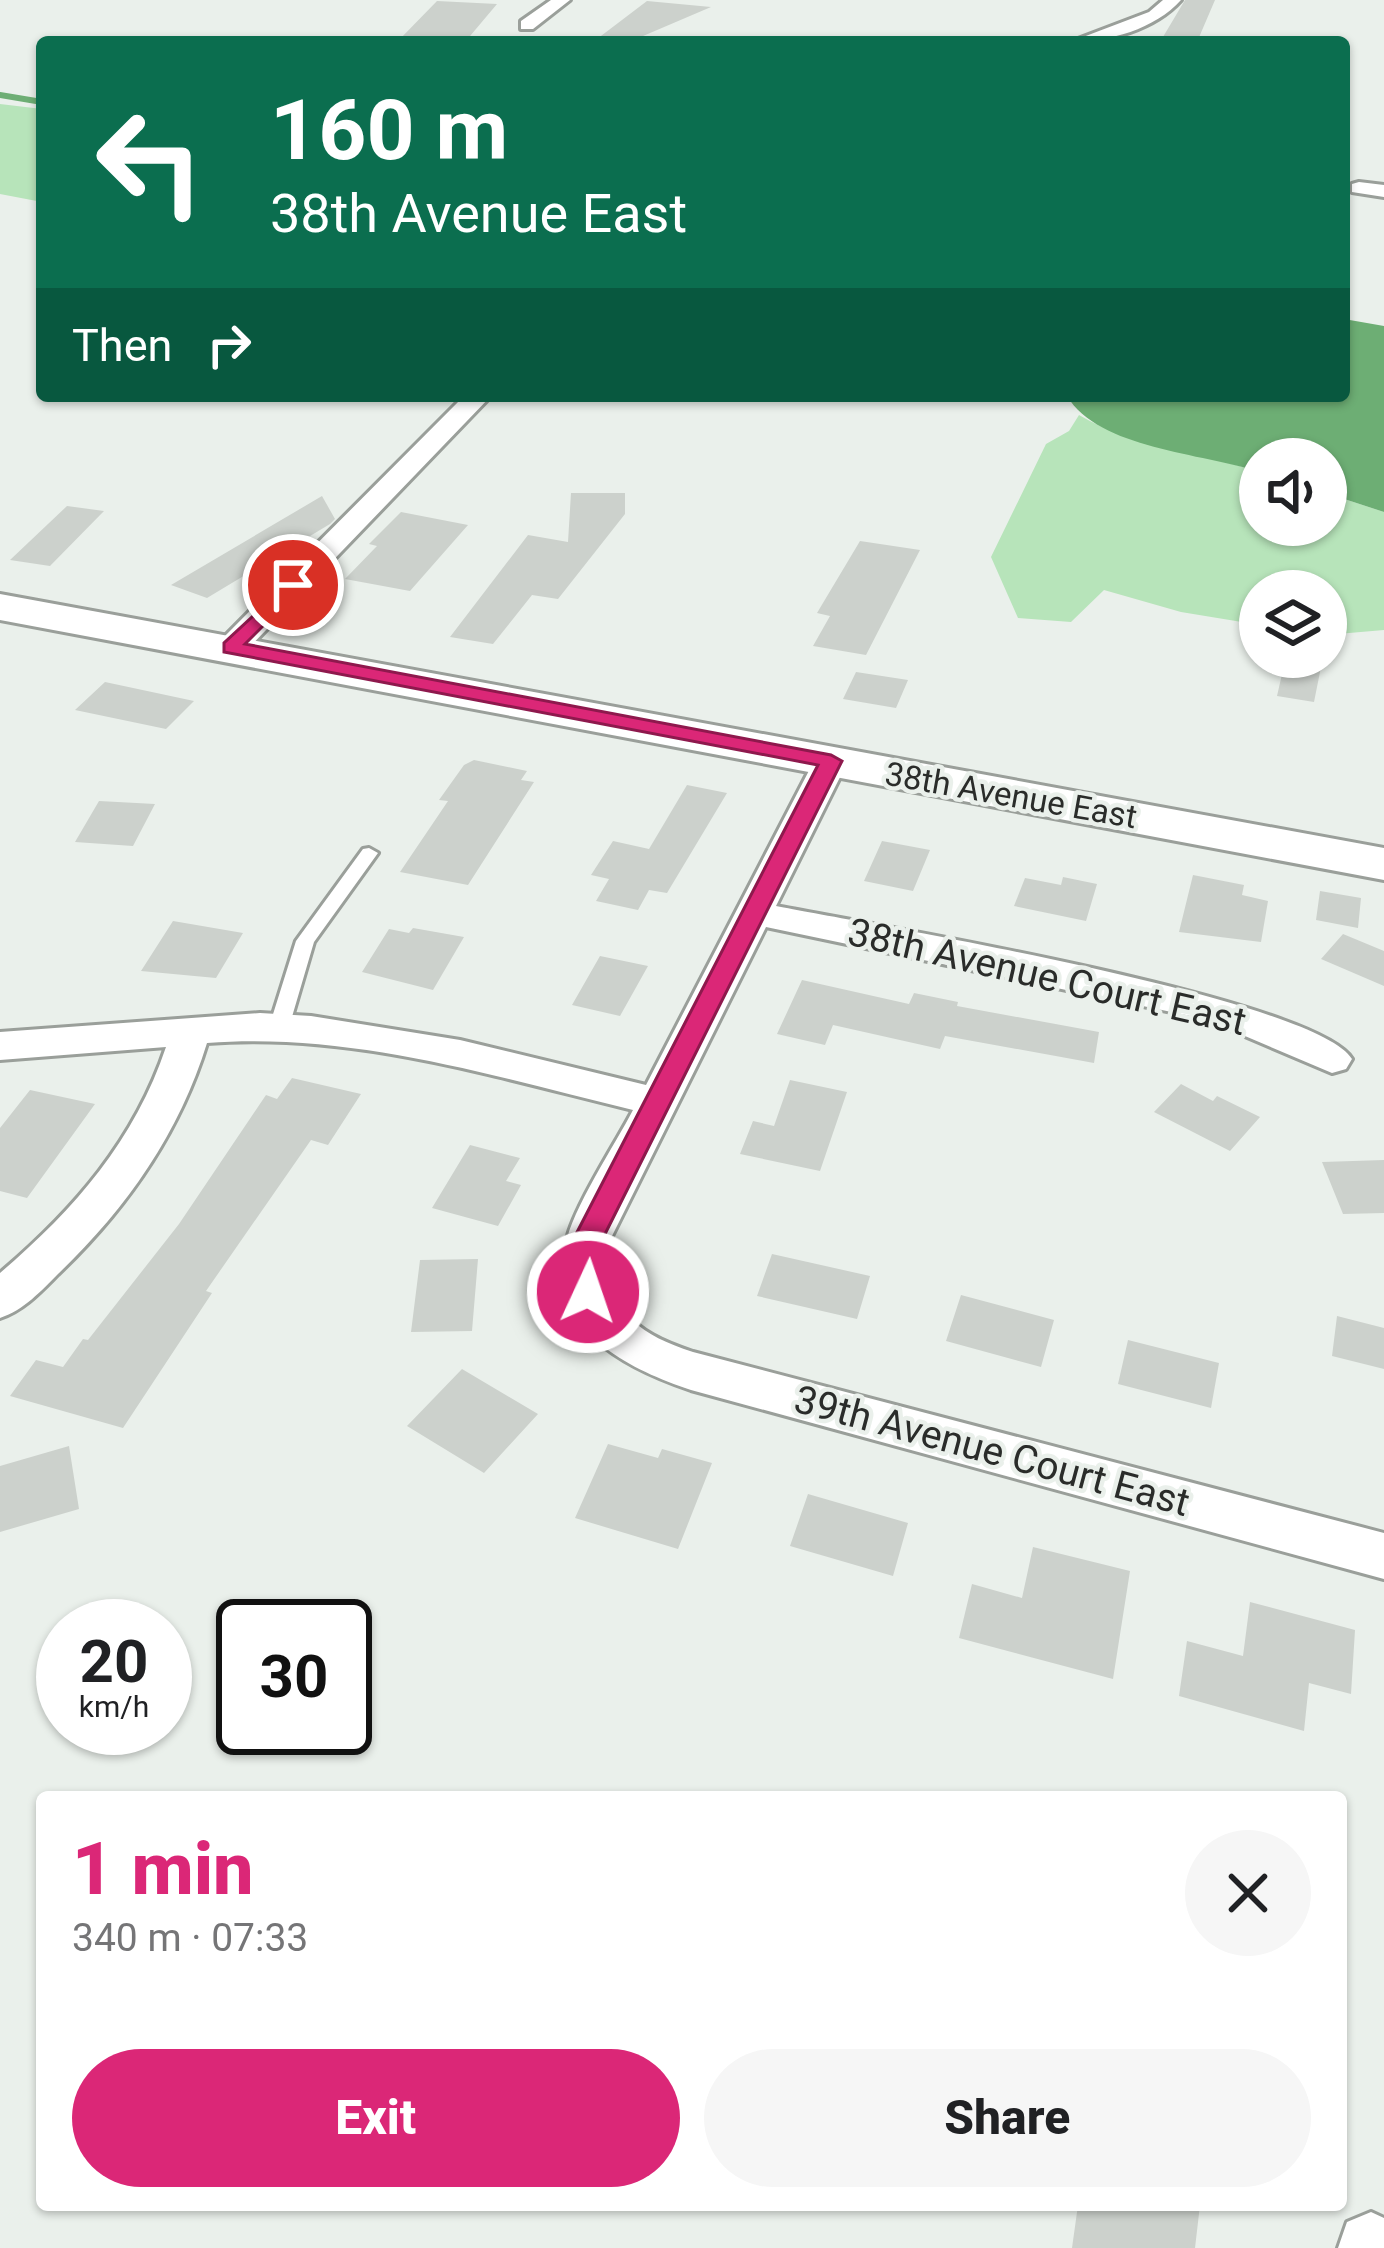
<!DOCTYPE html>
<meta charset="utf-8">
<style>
body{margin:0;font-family:Roboto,sans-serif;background:#f6f6f6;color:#202124;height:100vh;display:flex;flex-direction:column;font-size:45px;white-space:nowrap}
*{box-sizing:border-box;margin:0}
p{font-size:39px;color:#757577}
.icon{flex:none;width:66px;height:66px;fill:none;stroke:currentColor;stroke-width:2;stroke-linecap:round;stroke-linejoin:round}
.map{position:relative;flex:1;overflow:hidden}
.panel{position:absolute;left:36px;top:1791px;width:1311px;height:420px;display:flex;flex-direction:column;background:#fff;border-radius:12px;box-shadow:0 3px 9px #0004}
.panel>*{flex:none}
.banner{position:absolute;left:36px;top:36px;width:1314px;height:366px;border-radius:12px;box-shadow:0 3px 9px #0004;background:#0b6e4f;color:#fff;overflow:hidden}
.buttons{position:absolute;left:1239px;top:438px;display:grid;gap:24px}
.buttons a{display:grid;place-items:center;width:108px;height:108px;border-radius:50%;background:#fff;box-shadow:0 3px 9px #0004;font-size:60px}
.speed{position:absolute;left:36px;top:1599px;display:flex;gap:24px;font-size:60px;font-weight:700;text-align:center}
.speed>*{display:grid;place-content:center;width:156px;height:156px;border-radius:50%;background:#fff;box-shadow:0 3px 9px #0004;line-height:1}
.speed small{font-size:30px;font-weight:400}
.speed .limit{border:6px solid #111;border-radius:18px;background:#fff;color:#111}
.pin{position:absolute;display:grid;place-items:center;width:102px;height:102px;color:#fff;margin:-51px;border:6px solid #fff;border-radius:50%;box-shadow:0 3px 12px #0007}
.me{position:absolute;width:132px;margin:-66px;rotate:3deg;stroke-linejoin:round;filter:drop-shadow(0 0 9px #0008)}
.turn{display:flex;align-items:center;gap:42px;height:252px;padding:0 36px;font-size:54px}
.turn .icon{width:156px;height:156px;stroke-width:2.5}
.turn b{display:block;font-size:84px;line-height:102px}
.then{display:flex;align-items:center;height:114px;padding:0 36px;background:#0003;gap:24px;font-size:45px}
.round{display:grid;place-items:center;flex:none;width:126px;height:126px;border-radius:63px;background:#f6f6f6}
.head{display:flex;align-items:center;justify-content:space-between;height:204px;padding:0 36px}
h1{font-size:72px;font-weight:800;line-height:90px;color:#db2777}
.action{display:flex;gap:24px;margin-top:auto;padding:24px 36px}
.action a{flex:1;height:138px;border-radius:72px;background:#db2777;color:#fff;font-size:48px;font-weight:800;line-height:138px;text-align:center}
.action a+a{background:#f6f6f6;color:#202124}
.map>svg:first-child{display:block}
</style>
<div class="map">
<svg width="1384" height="2248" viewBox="0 0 1384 2248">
<rect width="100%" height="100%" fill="#eaf0eb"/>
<path fill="#b7e4ba" d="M0,104L42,109V202L0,194Z
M1079,415C1134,448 1199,452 1260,472V525H1326V493L1384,512V630L1326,635V591H1260V625L1181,612L1104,590L1071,622L1018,618L991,557L1046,444L1069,431Z"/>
<path fill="#6dae74" d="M1344,319L1384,326V512L1326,493V459H1260V472C1202,453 1099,449 1067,396H1344Z"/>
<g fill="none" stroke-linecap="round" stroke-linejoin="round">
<path stroke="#6dae74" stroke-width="6" d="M0,95L42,102"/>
</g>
<path fill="#ccd1cc" d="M1185,0H1215L1197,42H1160Z
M437,1L497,4L465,42H397Z
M647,1L711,7L629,42H593Z
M571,493H625V514L558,599L532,595L493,644L450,637L528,535L568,542Z
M322,496L335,519L330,524L207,598L171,585Z
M67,506L104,511L50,566L10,560Z
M401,512L468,525L410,591L345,579L377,546L369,544Z
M860,541L920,550L866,655L813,646L830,616L817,613Z
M1285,661L1321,667L1314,702L1277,696Z
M856,672L908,680L896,708L843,699Z
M105,682L194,701L166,729L75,710Z
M474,760L527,771L521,780L534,782L468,885L400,872L448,801L439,800L464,765Z
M687,785L727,793L667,893L649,890L638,910L596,901L609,879L591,875L613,841L649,849Z
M99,801L155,804L133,846L75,842Z
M882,841L930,850L913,891L864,881Z
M1193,875L1244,885L1242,895L1268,901L1261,942L1179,932Z
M1063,877L1097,884L1086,921L1014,906L1025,878L1061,885Z
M1320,891L1361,898L1358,928L1316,920Z
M173,921L243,933L216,978L141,971Z
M413,928L464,937L433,990L362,972L389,929L409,933Z
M1343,934L1384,951V986L1321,959Z
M600,956L648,966L620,1016L572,1005Z
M802,980L909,1004L914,993L958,1002L957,1006L1099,1032L1094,1063L945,1036L940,1049L833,1025L825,1045L777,1034Z
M292,1078L361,1094L328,1145L311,1140L206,1291L212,1293L123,1428L10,1396L36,1360L63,1367L83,1339L88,1340L179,1224L266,1095L277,1099Z
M790,1080L847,1092L820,1171L740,1154L753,1121L774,1126Z
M1181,1084L1213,1101L1217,1096L1260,1117L1230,1151L1154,1112Z
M30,1090L95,1104L27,1198L0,1191V1128Z
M470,1145L520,1158L506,1181L521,1185L498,1226L432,1208Z
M1384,1160V1213L1343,1214L1322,1162Z
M772,1254L870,1276L857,1319L757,1296Z
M478,1259L472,1331L411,1332L420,1260Z
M961,1295L1054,1320L1041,1367L946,1341Z
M1337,1316L1384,1328V1369L1332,1356Z
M1128,1340L1219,1363L1211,1408L1118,1384Z
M462,1369L538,1414L484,1473L407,1426Z
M608,1444L658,1458L662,1449L712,1463L678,1549L575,1518Z
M69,1446L79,1509L0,1532V1466Z
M808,1494L908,1523L893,1576L790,1546Z
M1033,1547L1130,1571L1113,1679L959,1638L972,1584L1022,1598Z
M1250,1602L1355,1630L1351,1694L1309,1683L1304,1731L1179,1696L1187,1641L1243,1656Z
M1078,2205H1200L1195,2248H1072Z"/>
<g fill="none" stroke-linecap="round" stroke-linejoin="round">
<g stroke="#9a9f9a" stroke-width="6">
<path id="lane" d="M369,848L378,853L314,942L289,1027L286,1032H272L269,1027L296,941L363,849Z"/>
</g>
<g stroke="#9a9f9a" stroke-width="6">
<path id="street" d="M551,0H570L533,29H521V21Z
M1163,0H1181C1155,29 1109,42 1070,42L1149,12Z
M1359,182L1384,185V197L1352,192V184Z
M464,396H491L242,655H220L215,648L220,641Z
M831,751L843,754L848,761L776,906C868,924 1315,998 1352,1059L1346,1069L1332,1073L1205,1019L766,927L610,1240C608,1308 629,1331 693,1352L1384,1533V1579L691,1390C623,1367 550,1330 566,1244C571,1211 616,1143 633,1110C493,1076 352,1032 207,1043C179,1134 126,1209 58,1274C41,1291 24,1310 0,1318V1273C74,1210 135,1140 166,1047L0,1060V1032L260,1013L311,1016L460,1040L646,1085L814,761L819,754Z
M1371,2212L1384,2218V2248H1338L1347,2222Z"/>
</g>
<g stroke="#9a9f9a" stroke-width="6">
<path id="secondary" d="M0,594L1384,848V880L0,620Z"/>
</g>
<use href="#lane" fill="#fff" fill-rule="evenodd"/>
<use href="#street" fill="#fff" fill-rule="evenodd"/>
<use href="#secondary" fill="#fff" fill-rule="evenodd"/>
</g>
<path fill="#db2777" stroke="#8e194d" stroke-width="3" d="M293,579L300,581V589L245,644L831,755L842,761L602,1240L599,1273L603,1292L599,1300H577C567,1281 571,1262 573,1240L818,765L224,652V643Z"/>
<g text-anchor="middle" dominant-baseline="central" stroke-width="9" stroke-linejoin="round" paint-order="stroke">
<g font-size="33" fill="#2a2c2a" stroke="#eaf0eb">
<text transform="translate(1011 795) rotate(10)">38th Avenue East</text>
</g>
<g font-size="39" fill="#2a2c2a" stroke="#eaf0eb">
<text transform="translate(1047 977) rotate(13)">38th Avenue Court East</text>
<text transform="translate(992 1451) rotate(15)">39th Avenue Court East</text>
</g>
</g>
</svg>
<div class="buttons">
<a><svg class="icon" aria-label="sound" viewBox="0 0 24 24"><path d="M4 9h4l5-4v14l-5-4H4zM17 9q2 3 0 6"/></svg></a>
<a><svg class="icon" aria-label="layers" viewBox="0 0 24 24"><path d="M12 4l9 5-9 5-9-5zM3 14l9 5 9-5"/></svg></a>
</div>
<div class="speed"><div>20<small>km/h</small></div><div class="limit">30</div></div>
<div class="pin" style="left:293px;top:585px;background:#d93025"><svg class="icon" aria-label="arrive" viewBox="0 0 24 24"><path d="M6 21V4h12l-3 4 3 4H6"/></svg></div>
<svg class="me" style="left:588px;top:1292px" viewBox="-20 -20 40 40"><circle r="17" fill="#db2777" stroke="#fff" stroke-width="3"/><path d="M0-11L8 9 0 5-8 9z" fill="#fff"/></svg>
<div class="banner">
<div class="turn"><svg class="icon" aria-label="left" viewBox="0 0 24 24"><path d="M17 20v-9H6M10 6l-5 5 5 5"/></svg><div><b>160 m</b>38th Avenue East</div></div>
<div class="then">Then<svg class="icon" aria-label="right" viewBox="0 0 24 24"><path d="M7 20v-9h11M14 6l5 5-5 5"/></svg></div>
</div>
<section class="panel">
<div class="head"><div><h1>1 min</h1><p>340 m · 07:33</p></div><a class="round"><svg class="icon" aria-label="close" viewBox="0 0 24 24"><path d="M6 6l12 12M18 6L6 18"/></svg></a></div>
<div class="action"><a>Exit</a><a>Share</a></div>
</section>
</div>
